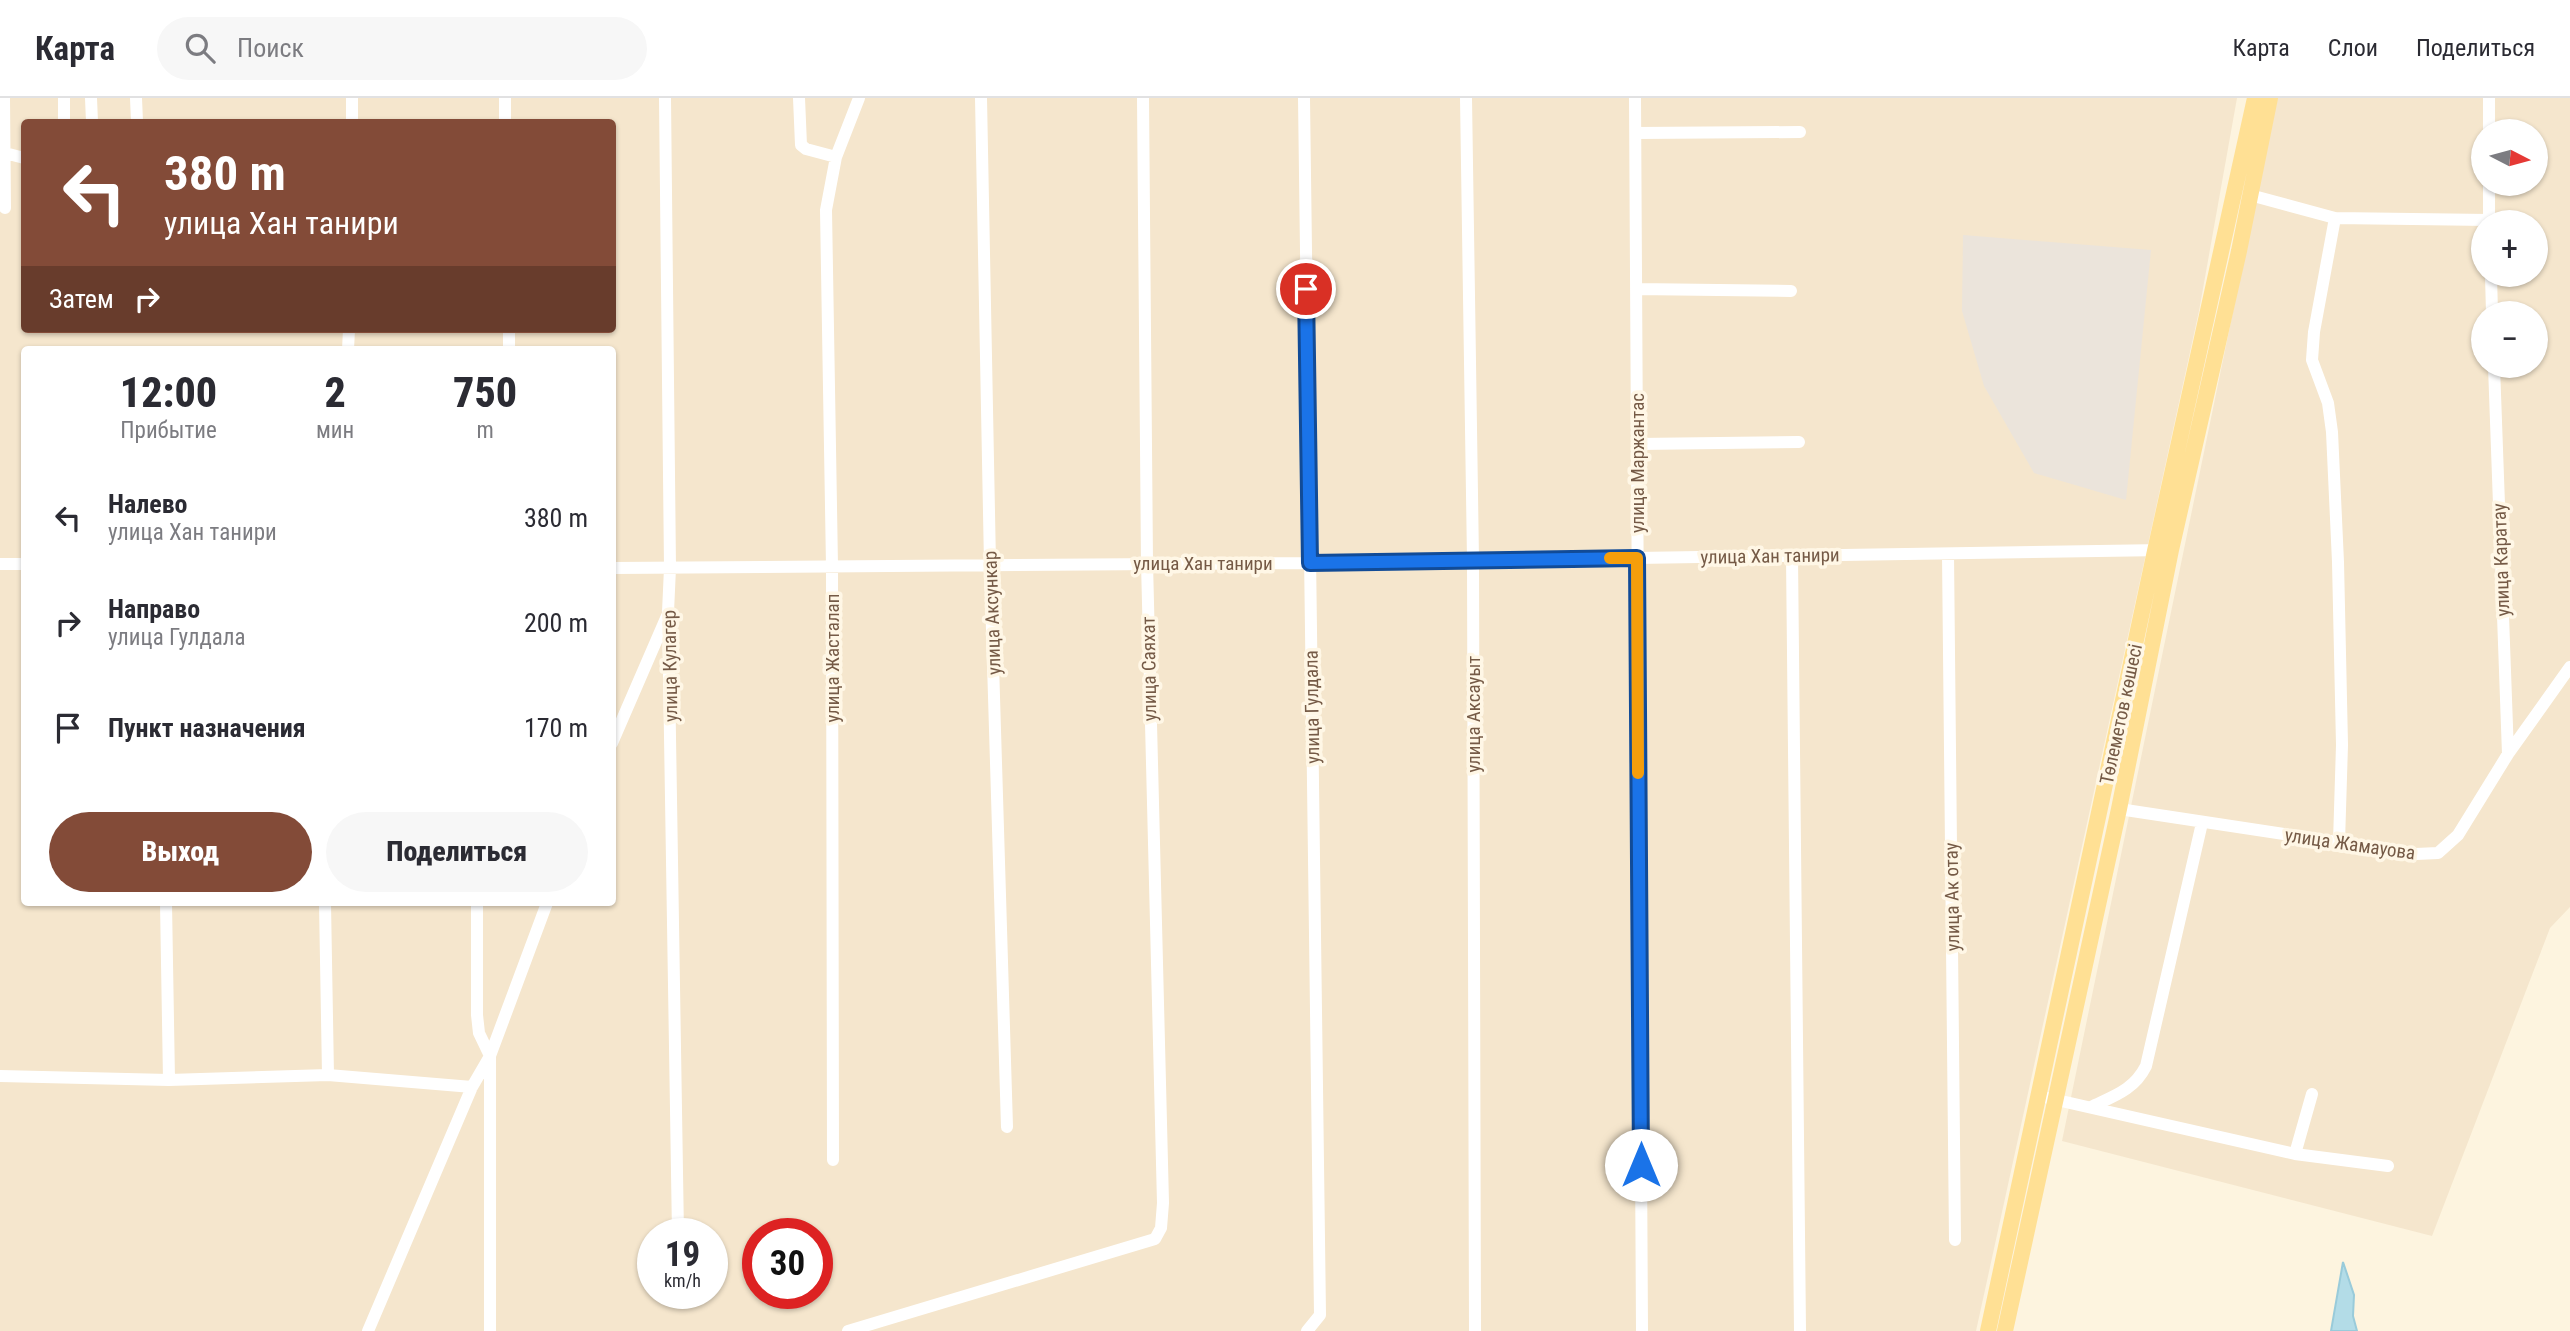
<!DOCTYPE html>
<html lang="ru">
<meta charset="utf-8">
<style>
body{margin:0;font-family:"Roboto Condensed",sans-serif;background:#f7f7f7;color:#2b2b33;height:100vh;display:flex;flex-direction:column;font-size:26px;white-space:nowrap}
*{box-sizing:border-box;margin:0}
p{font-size:23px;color:#7c7c81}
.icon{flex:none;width:38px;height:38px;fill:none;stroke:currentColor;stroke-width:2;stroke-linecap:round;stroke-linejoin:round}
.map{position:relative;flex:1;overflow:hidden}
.panel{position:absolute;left:21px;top:248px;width:595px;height:560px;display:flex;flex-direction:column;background:#fff;border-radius:7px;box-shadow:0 2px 5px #0004}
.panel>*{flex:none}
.banner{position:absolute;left:21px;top:21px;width:595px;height:214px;border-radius:7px;box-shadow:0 2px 5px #0004;background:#834b38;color:#fff;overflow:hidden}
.needle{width:46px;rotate:96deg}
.tools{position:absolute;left:2471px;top:21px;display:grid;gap:14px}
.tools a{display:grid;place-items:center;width:77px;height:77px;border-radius:50%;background:#fff;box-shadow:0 2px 5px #0004;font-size:35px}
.speed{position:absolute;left:637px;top:1120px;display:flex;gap:14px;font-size:35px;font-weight:700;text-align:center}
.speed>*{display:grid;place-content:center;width:91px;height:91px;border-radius:50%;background:#fff;box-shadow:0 2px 5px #0004;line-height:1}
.speed small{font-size:18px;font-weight:400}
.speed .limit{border:10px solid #d22;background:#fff;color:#111}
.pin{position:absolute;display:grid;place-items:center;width:60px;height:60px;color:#fff;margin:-30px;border:4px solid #fff;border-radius:50%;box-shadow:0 2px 7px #0007}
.me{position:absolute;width:77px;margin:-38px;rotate:0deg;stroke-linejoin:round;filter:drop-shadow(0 0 5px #0008)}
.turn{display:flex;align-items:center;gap:24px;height:147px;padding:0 28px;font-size:32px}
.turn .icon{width:91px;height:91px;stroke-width:2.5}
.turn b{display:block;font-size:49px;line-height:60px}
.then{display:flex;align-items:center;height:66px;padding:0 28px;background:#0003;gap:14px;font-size:26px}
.eta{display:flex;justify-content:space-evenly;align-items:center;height:119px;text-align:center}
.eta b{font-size:42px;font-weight:800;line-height:49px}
.cta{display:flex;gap:14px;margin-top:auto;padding:14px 28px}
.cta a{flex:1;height:80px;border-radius:42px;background:#834b38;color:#fff;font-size:28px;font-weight:800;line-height:80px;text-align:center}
.cta a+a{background:#f7f7f7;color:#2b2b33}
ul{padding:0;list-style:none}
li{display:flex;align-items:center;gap:21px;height:105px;padding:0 28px}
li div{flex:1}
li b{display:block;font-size:26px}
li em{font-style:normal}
header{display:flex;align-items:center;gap:42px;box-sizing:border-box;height:98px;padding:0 35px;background:#fff;border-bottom:2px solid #e1e1e2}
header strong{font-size:33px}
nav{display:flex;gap:38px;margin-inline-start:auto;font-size:24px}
.search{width:490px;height:63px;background:#f7f7f7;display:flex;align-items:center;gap:18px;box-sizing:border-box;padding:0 24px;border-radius:38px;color:#7c7c81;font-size:26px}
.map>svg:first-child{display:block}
</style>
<header>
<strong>Карта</strong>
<div class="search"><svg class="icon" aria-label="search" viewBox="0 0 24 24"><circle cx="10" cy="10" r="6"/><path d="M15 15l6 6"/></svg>Поиск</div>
<nav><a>Карта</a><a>Слои</a><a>Поделиться</a></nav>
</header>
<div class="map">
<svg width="2570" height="1233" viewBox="0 0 2570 1233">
<rect width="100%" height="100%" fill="#fdf4df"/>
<path fill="#f5e6cd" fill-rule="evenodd" d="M0,0H2237L2199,213L1976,1233H0ZM24,24H612V231H24ZM24,252H612V805H24ZM653,1136H712V1195H653ZM758,1136H817V1195H758Z
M2277,0H2570V809L2550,830L2432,1138L2062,1043ZM2483,33H2536V86H2483ZM2483,124H2536V177H2483ZM2483,215H2536V268H2483Z"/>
<path fill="#ebe4db" d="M1963,137L2151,152L2126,402L2034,375L1984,288L1962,213Z"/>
<path fill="#b3dce7" stroke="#99cbda" stroke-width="2" d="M2343,1164L2354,1197L2353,1218L2357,1233H2331Z"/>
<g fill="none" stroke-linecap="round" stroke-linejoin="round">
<path stroke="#fff" stroke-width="12" d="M4,0L5,110
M64,0V24
M91,0L92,24
M136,0L137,24
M505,0V24
M665,0L670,470L668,514L678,1136
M799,0L801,47L806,51L836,59
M981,0L990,466L1007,1029
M1304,0L1320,1217L1307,1233
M1466,0L1473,462L1475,1233
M1635,0L1642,1233
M2489,0V33
M352,24V0
M1636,35L1800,34
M5,55L24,60
M2489,86V124
M2250,97L2335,120L2489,122
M2335,120L2314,234L2312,262L2328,305L2332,334L2338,464L2342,647L2339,744
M2491,177L2492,215
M1636,191L1791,193
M509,231V252
M348,252L349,231
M2494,268L2508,656
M1638,346L1799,344
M1948,456L1955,1142
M1792,458L1800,1233
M0,466H24
M612,470L1310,465L2164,452
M612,645L667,518
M2119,711L2416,756L2438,755L2458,737L2508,656L2570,569
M166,805L169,982
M325,805L328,977
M477,805V917L479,935L490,958V1233
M0,978L169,982L328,977L472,989
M2048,1000L2295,1056L2388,1068
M2091,1009C2114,998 2134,992 2146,968L2202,725
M2295,1056L2312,996
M833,1062L832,468L826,112L836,59L859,0
M368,1233L472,989L490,958L547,805
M848,1233L1155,1141L1161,1130L1163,1105L1147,465L1143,0"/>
<path stroke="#ffe094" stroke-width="16" d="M1988,1233L2155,453L2255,0
M2005,1233L2119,711L2171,452L2239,153L2270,0"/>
</g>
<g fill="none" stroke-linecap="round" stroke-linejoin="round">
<g stroke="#114b97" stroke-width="18">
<path id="route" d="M1306,191L1310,465L1637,460L1641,1067"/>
</g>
<use href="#route" stroke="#1a73e8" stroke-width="12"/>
<path stroke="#f59e0b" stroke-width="12" d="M1610,460H1637L1638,675"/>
</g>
<g text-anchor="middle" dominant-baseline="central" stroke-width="7" stroke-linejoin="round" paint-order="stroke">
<g font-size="19" fill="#755a46" stroke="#fff7e6">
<text transform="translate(1637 365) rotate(-90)">улица Маржантас</text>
<text transform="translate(1770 458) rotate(-1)">улица Хан танири</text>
<text transform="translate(2501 462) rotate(-92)">улица Каратау</text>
<text x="1203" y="465">улица Хан танири</text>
<text transform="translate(992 515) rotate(-92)">улица Аксункар</text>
<text transform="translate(832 560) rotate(-90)">улица Жасталап</text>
<text transform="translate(670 568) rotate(-91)">улица Кулагер</text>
<text transform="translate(1149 571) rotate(-91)">улица Саяхат</text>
<text transform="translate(1312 609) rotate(-91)">улица Гулдала</text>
<text transform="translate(1473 616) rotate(-90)">улица Аксауыт</text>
<text transform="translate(2121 616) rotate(-78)">Төлеметов көшесі</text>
<text transform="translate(2350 746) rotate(8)">улица Жамауова</text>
<text transform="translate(1952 799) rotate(-91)">улица Ак отау</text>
</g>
</g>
</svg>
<div class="tools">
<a><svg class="needle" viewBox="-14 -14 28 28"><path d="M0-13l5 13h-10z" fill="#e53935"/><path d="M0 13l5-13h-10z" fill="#7c7c81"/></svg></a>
<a>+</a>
<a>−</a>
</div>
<div class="speed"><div>19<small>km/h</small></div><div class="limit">30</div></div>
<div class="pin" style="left:1306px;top:191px;background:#d93025"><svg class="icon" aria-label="arrive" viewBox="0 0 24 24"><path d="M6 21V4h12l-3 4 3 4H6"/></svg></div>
<svg class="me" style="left:1641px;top:1067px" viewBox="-20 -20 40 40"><circle r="19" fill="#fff"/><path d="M0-13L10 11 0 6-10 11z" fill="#1a73e8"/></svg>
<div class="banner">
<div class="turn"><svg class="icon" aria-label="left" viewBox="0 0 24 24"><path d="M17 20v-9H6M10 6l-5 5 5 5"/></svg><div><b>380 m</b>улица Хан танири</div></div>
<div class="then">Затем<svg class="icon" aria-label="right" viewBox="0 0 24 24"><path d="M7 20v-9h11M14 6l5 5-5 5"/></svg></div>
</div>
<section class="panel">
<div class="eta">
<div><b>12:00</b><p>Прибытие</p></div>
<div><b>2</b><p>мин</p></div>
<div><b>750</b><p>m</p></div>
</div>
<ul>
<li><svg class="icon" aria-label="left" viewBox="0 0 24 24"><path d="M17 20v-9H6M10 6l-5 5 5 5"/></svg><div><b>Налево</b><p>улица Хан танири</p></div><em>380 m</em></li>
<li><svg class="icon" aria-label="right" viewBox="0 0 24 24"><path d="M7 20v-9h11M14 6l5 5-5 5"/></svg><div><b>Направо</b><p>улица Гулдала</p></div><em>200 m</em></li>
<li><svg class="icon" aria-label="arrive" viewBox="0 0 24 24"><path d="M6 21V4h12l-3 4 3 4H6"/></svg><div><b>Пункт назначения</b></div><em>170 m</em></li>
</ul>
<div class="cta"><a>Выход</a><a>Поделиться</a></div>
</section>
</div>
